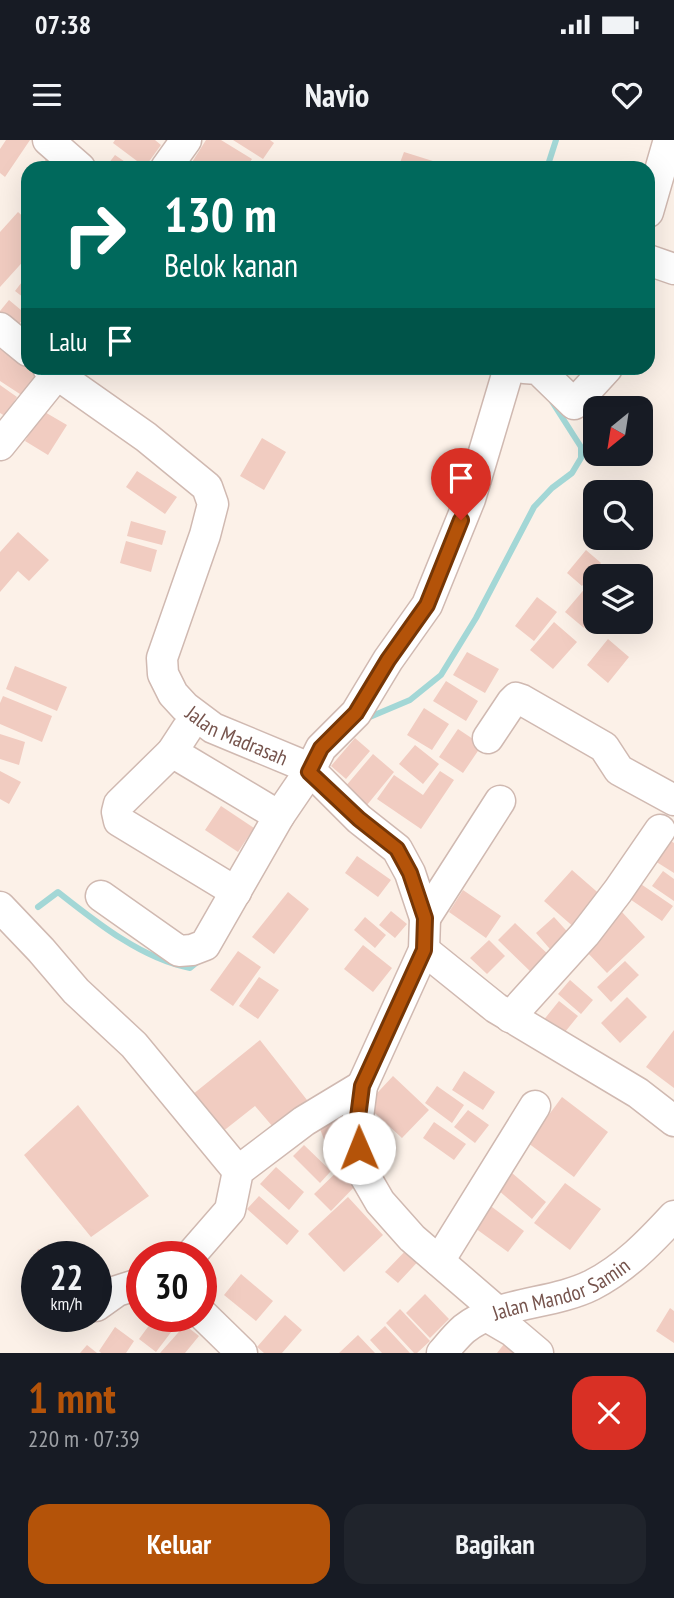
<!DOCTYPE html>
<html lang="id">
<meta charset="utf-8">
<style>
body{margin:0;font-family:"PT Sans Narrow",sans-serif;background:#20242c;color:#f1f3f6;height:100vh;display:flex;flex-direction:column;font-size:26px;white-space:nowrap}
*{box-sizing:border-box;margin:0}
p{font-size:23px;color:#9ea1a6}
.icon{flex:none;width:38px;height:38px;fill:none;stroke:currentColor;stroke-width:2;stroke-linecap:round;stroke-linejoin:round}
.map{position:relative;height:1213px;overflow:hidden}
.panel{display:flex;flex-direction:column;background:#171b24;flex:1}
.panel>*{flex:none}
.guide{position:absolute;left:21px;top:21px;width:634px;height:214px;border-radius:21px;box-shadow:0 7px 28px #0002;background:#00695c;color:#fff;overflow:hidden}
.needle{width:46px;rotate:210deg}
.controls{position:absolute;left:583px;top:256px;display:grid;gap:14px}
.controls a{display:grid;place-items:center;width:70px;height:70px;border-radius:14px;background:#171b24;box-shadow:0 7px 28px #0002;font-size:35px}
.speed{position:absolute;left:21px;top:1101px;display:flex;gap:14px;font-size:35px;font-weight:700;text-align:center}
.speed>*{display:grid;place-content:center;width:91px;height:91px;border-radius:50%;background:#171b24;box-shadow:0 7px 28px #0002;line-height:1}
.speed small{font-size:18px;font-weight:400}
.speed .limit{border:10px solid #d22;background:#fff;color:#111}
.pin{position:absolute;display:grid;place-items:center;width:60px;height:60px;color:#fff;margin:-72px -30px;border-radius:50% 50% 50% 0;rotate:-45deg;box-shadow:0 0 7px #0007}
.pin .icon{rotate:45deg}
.me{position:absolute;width:77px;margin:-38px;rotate:359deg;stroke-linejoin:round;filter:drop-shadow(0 0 5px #0008)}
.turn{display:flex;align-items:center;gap:24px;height:147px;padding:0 28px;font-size:32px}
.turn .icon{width:91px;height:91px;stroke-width:2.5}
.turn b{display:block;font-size:49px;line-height:60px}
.then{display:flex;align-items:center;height:66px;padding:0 28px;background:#0003;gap:14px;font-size:26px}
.round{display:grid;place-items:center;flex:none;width:74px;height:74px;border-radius:21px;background:#20242c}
.head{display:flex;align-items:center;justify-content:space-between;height:119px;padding:0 28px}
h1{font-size:42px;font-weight:700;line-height:52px;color:#b45309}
.primary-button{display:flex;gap:14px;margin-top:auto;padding:14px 28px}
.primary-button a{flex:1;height:80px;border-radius:21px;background:#b45309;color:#fff;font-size:28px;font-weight:700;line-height:80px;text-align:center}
.primary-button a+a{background:#20242c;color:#f1f3f6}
.status{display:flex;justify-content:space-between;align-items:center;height:49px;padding:0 35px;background:#171b24;direction:ltr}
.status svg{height:19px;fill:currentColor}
header{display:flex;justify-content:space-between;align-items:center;height:91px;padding:0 28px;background:#171b24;font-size:32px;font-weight:700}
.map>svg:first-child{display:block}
</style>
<div class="status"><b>07:38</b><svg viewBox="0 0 49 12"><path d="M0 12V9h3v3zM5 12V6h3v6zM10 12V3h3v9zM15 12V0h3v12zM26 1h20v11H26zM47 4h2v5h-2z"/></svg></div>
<header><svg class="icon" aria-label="menu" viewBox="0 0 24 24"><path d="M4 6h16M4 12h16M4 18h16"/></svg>Navio<svg class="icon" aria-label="heart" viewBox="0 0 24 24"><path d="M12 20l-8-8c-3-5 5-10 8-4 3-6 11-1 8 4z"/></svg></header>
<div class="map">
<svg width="674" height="1213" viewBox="0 0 674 1213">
<rect width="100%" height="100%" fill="#fcf1e8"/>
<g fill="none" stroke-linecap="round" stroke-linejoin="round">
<path stroke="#a3d7d6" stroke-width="6" d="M547,28L556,0
M365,579L410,560L441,535L476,478L534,367L552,348L572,333L581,318V307L551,260
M38,767L58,752C96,782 142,819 190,828L201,819"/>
</g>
<path fill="#f1ccc1" d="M6,0H30L5,37L0,33V9Z
M115,0H155L161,5L145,27L113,3Z
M206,0H221L252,19L246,28H190L189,27Z
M233,0H270L274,3L263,19Z
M404,12L436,22L434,28H398Z
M115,15L134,28H105Z
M47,17L67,28H41Z
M28,48V64L21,60Z
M18,72L28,81V116L0,147V92Z
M28,134V161L15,151Z
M9,160L27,175L12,192L0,182V171Z
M0,209L41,237L26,258L0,241Z
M0,245L17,257L5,276L0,273Z
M43,271L67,285L48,315L25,301Z
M262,298L286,312L264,350L240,336Z
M137,331L177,357L165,374L126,347Z
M131,381L166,391L162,405L127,396Z
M18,392L49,420L29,441L18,431L0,452V412Z
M126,401L157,410L151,432L120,423Z
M586,410L601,423L582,446L567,433Z
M587,446L595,453V475L584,488L565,472Z
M537,457L557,472L534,501L515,486Z
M554,482L577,502L553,529L530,510Z
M608,499L629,517L608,543L587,525Z
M467,512L499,529L485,553L453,535Z
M15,526L67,547L57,571L6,549Z
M446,541L478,561L466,581L433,561Z
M3,556L52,576L42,602L0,584V563Z
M424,568L449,584L432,610L407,595Z
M458,589L482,605L463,633L439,617Z
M0,594L25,602L19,625L0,619Z
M355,598L370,611L346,639L331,626Z
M415,605L439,624L423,644L399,624Z
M373,614L394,632L367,665L345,647Z
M0,631L21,642L9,664L0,659Z
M440,631L454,640L421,689L377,659L394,635L423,655Z
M221,666L254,688L238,712L205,690Z
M661,695L674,703V733L647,716Z
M357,716L391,740L378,757L345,733Z
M572,730L603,757L576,789L544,761Z
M663,731L674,739V761L652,746Z
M632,738L673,766L662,781L621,753Z
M463,750L501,776L486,798L449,772Z
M288,752L309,769L274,814L252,797Z
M391,771L407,784L395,798L379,785Z
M622,772L645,797L607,833L584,809Z
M365,777L386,795L375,808L354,790Z
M554,777L574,799L556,816L536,793Z
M515,783L551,817L534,835L498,800Z
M489,800L505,816L487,834L470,818Z
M363,805L392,828L373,852L344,829Z
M238,811L261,827L233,866L210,850Z
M625,821L639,835L611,862L597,847Z
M259,837L279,850L258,879L239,866Z
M570,840L593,860L581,874L558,854Z
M627,857L647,877L620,903L601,883Z
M559,861L578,876L556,903L538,887Z
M674,890V948L646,927Z
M260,900L307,960L273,987L255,966L217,996L187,959Z
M464,931L495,952L483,970L452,950Z
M393,936L429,970L402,998L366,965Z
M437,946L464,965L452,983L425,963Z
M562,957L608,992L574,1037L528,1003Z
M78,965L149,1056L91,1097L24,1015Z
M468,970L489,985L475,1003L454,987Z
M337,974L350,1008L330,1015L317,981Z
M434,982L466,1004L454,1020L423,998Z
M304,1005L331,1031L320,1043L293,1016Z
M345,1024L361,1040L331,1071L314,1054Z
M276,1027L304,1052L289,1070L260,1044Z
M512,1033L546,1062L532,1079L498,1050Z
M565,1043L601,1069L570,1110L534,1083Z
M259,1056L299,1091L287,1105L247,1069Z
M348,1057L383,1095L344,1132L308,1094Z
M484,1061L524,1091L508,1112L468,1083Z
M412,1104L424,1115L398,1143L385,1132Z
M38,1109L54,1116H37V1154L21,1147Z
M241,1134L273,1161L256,1181L224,1155Z
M425,1154L449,1179L430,1198L406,1173Z
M670,1168L674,1171V1203L656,1191Z
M400,1169L430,1201L417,1213H414L386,1183Z
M285,1175L302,1190L282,1213H264L257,1207Z
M156,1176H169L178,1183L156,1212L139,1199Z
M185,1185L199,1196L185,1213H160Z
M385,1186L410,1213H382L370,1200Z
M115,1187L134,1201L126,1213H101L99,1211Z
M358,1195L375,1213H339Z
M504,1204L516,1213H497Z
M87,1205L97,1213H80Z"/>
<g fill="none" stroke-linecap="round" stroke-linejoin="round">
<g stroke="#d0b9b1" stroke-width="33">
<g id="minor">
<path d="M48,0L80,28"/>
<path d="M166,28L186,0"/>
<path d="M648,72L668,3"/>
<path d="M648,120L674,129"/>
<path d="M0,188L28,211"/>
<path id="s1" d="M48,228L146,297L207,347L213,364L205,395L162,518L163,534L173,554L185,567L213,588L307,627L359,679L397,709L410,733L425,778L424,810L362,946L357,985L362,1031L380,1062L412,1098L498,1172"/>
<path d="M524,228L538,229L574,264L607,228"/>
<path d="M0,305L62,228"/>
<path d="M187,589L172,612L119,664L117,672L119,681L236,752"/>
<path d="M488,598L512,562L516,558L522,560L604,607L619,630L674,660"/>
<path d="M172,612L279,676"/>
<path d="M101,756L179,811L192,810L205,805L279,676L309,632L321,608L356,573L388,520L427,465L470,359L509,228"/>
<path d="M0,767L41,810L76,851L134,905L238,1031"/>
<path d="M425,778L500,661"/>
<path d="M424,810L496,868L638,953L674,981"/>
<path d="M510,877L585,794L618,751L660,690"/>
<path d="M190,1116L230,1070L238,1031L304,981L362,946"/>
<path d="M439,1121L535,966"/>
<path d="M96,1166L117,1151L142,1143"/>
<path d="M201,1173L242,1213"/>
<path d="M488,1177L512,1191L538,1213"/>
<path id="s2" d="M442,1213C449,1205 456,1196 464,1189C499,1161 552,1165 592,1145C625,1128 649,1103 674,1076"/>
</g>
</g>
<use href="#minor" stroke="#fff" stroke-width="30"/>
</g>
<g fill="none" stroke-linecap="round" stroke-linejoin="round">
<g stroke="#753606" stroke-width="18">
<path id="route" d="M359,1008L357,985L362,946L424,810L425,778L410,733L397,709L359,679L309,632L321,608L356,573L388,520L427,465L461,380"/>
</g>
<use href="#route" stroke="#b45309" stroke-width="12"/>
</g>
<g text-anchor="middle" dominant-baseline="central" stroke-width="7" stroke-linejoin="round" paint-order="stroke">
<g font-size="21" fill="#76544d" stroke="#fef6ef">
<text stroke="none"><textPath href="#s1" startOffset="495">Jalan Madrasah</textPath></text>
<text stroke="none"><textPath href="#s2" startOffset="138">Jalan Mandor Samin</textPath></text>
</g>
</g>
</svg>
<div class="controls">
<a><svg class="needle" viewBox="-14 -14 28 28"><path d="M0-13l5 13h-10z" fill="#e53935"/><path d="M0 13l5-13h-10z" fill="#9ea1a6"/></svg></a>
<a><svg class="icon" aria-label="search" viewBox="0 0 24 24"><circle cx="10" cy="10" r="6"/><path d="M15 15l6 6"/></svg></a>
<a><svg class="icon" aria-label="layers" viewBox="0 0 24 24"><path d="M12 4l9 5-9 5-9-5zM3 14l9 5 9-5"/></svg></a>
</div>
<div class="speed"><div>22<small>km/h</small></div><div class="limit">30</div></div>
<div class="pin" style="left:461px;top:380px;background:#d93025"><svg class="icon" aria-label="arrive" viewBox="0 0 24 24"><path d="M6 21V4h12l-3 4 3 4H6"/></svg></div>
<svg class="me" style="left:359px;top:1008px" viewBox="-20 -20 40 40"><circle r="19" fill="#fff"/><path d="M0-13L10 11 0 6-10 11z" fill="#b45309"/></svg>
<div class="guide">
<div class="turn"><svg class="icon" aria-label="right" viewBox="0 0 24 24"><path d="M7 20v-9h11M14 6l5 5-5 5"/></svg><div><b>130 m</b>Belok kanan</div></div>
<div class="then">Lalu<svg class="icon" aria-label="arrive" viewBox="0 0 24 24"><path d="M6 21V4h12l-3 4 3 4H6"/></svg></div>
</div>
</div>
<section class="panel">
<div class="head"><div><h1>1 mnt</h1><p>220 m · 07:39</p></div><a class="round" style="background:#d93025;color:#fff"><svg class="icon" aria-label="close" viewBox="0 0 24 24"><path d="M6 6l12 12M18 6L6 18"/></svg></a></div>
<div class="primary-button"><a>Keluar</a><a>Bagikan</a></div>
</section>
